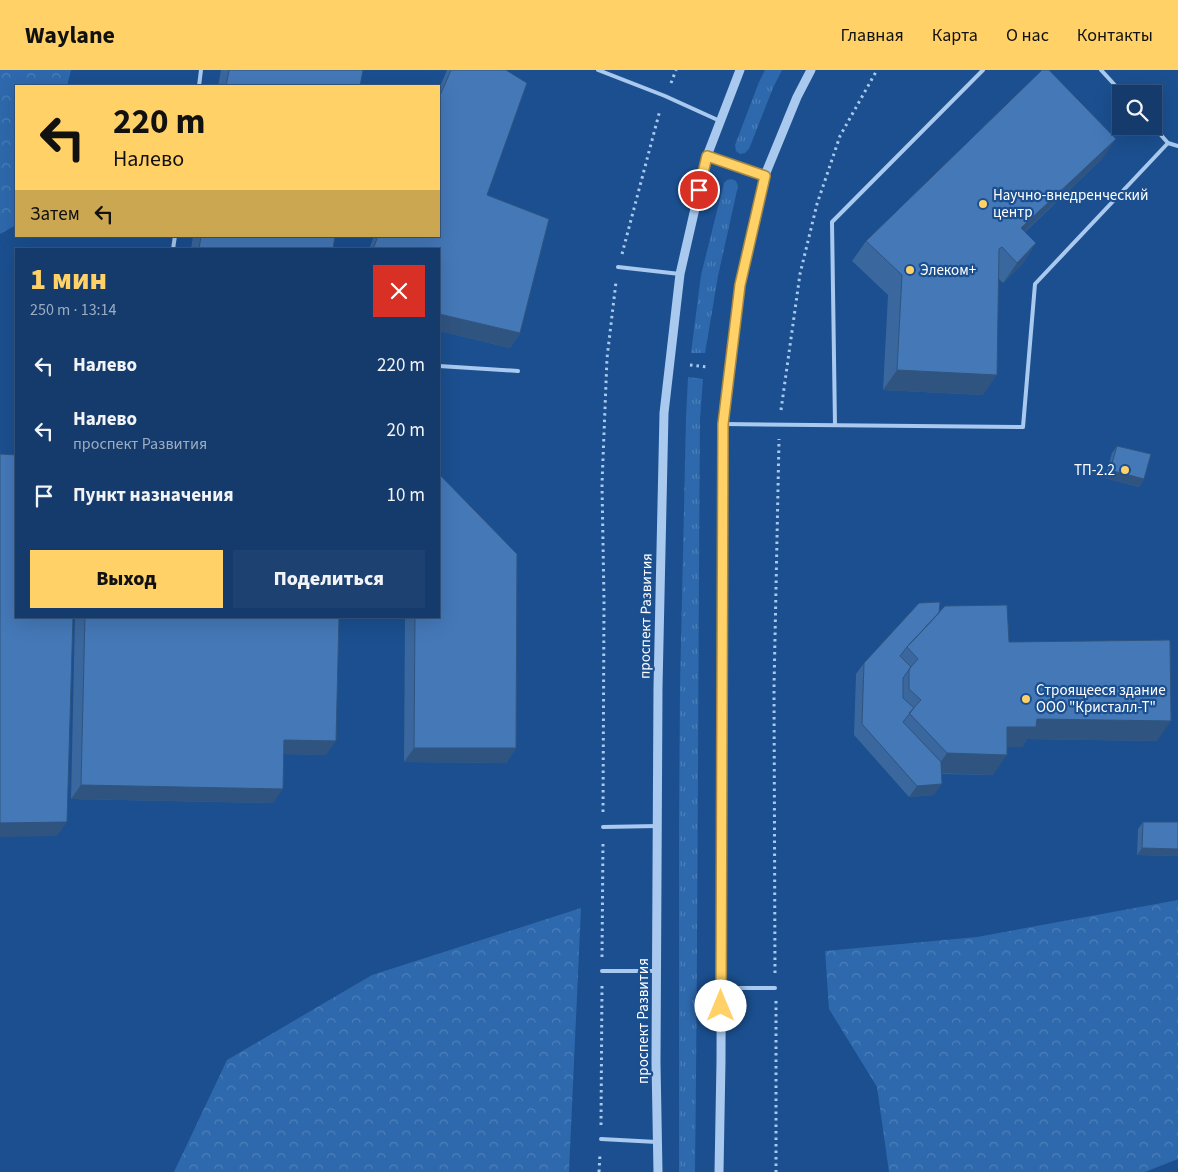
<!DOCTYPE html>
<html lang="ru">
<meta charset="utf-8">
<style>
body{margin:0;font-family:"Source Sans 3",sans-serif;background:#1d4271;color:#f1f3f6;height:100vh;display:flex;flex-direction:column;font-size:19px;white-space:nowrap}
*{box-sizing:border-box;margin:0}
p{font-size:16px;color:#9dadc1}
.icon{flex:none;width:28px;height:28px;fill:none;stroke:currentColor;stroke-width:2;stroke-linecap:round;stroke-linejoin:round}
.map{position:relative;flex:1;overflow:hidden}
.sheet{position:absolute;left:15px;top:178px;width:425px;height:370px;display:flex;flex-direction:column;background:#143b6b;border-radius:0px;box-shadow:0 5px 20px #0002,0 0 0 1px #33557e}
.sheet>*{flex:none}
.guide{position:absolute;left:15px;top:15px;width:425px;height:152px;border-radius:0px;box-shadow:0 5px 20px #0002,0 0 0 1px #33557e;background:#ffd166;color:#111;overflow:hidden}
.fabs{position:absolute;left:1112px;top:15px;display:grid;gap:10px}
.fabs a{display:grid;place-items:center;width:50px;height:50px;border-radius:0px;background:#143b6b;box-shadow:0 5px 20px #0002,0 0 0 1px #33557e;font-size:25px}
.pin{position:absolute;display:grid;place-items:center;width:42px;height:42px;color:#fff;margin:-21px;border:2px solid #fff;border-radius:50%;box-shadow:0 1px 5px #0007}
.me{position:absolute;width:55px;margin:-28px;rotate:0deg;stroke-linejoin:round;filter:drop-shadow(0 0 4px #0008)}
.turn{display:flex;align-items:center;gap:18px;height:105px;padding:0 15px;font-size:22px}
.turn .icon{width:65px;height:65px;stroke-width:2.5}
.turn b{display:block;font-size:35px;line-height:42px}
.then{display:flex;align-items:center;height:48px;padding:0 15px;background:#0003;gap:10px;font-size:19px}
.round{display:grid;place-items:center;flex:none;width:52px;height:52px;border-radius:0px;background:#1d4271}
.overview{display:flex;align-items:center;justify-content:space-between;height:85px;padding:0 15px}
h1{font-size:30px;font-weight:800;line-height:38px;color:#ffd166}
.primary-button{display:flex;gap:10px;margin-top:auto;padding:10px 15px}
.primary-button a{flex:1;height:58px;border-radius:0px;background:#ffd166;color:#111;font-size:20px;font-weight:800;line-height:58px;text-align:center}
.primary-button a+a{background:#1d4271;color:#f1f3f6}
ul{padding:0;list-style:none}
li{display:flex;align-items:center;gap:15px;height:65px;padding:0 15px}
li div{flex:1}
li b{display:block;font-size:19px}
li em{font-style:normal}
header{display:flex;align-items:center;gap:30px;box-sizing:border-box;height:70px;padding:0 25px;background:#ffd166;color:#111}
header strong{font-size:24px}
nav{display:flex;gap:28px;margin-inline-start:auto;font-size:18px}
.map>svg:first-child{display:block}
</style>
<header>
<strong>Waylane</strong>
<nav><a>Главная</a><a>Карта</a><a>О нас</a><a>Контакты</a></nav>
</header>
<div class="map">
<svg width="1178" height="1102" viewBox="0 0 1178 1102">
<defs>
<pattern id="grass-tufts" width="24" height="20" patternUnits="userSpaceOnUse" patternTransform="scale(1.25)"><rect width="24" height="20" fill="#2e69ad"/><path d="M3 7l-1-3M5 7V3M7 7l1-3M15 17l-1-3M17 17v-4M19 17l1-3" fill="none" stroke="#4d80b9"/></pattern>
<pattern id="forest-crowns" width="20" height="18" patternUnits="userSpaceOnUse" patternTransform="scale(1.25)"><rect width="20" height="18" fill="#2e69ad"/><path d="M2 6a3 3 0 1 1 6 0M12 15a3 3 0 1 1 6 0" fill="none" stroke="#4d80b9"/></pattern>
</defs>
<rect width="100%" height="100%" fill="#1b4f8f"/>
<path fill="url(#grass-tufts)" d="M765,0H782L773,18L749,79L745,83L740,84L736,81L735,75L759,12Z
M732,109L736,111L738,116L718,206L705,283H691L701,205L724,113L727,110Z
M688,307L703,309L700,349C698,600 698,851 695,1102H679V755L680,616L686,348Z"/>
<path fill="url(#forest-crowns)" d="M0,0H71L67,16H16V155L0,164Z
M1178,830V1089L1145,1102H889L877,1017L829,939L825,881L977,867Z
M581,838L569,1102H174L227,990L372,905Z"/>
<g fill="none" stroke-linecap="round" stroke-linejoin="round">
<path stroke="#a9c9ee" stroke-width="3" stroke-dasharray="2.5 4" stroke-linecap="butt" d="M671,13L676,0
M622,184L660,40
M690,295L707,297
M781,340L800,204L817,134L840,66L877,0
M603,742L604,531L602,414L607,288L616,212
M602,887L603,771
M775,903L774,618L779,369
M776,931V1102
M601,1055L602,916
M599,1102L600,1084"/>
<path stroke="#a9c9ee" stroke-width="4" d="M598,0L665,26L720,51
M1101,0L1123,24
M199,16L201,0
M1153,56L1168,73
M173,179L175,166
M618,197L680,204
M439,296L518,301
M723,354L1023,357L1035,214L1168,73L1178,76
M835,355L832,152L983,0
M603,757L657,756
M602,901H655
M723,918H775
M601,1069L657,1072"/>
<path stroke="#a9c9ee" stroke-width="9" d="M707,86L765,105
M658,1102L656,993L658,617L664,343L680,204L707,86L740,0
M719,1102L721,991L723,354L740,215L765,105L797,27L811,0"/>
</g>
<path fill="#3a679d" d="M221,0H363L360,16H218Z
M447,0H506L487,125L520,263L510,278L439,261V179H369L374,166H439V19Z
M1102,89L1025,162L1036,173L1022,194L1003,213L998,208L983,325L883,320L888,225L852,191L866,171Z
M193,166H335L333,179H191Z
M1117,376L1144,409L1139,417L1105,408L1112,383Z
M939,543L1009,572L1157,671L1027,669L1022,677H1007L993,705L941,704L934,725L909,727L854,665L856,604L864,593Z
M75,546H339L326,685L283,684L273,733L71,729Z
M405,546H439L516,678L506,693L404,692Z
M1143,752H1178V786L1137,785L1138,759Z"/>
<path fill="#305480" d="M1116,69L1102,89L1007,178L1021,158Z
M1036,173L1022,194L1003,213L1017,193Z
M439,244L520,263L510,278L439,261Z
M897,300L997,305L983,325L883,320Z
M1110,400L1144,409L1139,417L1105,408Z
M1037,649L1171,651L1157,671L1027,669L1022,677H993L1007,657Z
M284,670L336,671L326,685L274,684Z
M414,678H516L506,693L404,692Z
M947,683L1007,685L993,705L933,703Z
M942,714L934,725L909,727L917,716Z
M81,715L283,719L273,733L71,729Z
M67,752L57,766L0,767V753Z
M1142,778L1178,779V786L1137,785Z"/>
<path fill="#4478b7" stroke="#305480" d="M229,0H363L360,16H226Z
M451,0H506L527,13L487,125L549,149L520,263L439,244V179H373L378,166H439V28Z
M1042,0H1049L1116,69L1021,158L1036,173L1017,193L1002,177L999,179L997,305L897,300L902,205L866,171Z
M201,166H335L333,179H199Z
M1117,376L1151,384L1144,409L1110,400Z
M0,384L16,385V546H73L67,752L0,753Z
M439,404L517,484L516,678H414L415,546H439Z
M940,532L939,543L907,577L900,586L911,597L903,608V628L914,638L903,652L941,692L942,714L917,716L862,654L864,593L919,533Z
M1007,535L1009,572L1170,570L1171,651L1037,649L1036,657H1007V685L947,683L909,643L921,630L909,619V599L918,589L907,577L945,536Z
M85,546H339L336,671L284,670L283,719L81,715Z
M1143,752H1178V779L1142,778Z"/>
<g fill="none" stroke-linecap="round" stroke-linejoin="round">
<g stroke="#a68842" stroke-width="12">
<path id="route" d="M699,120L707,86L765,106L740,215L723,354L721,936"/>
</g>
<use href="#route" stroke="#ffd166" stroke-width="9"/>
</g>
<g fill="#ffd166" stroke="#1b4f8f" stroke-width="2">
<circle cx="983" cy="134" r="5"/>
<circle cx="910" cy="200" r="5"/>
<circle cx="1125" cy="400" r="5"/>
<circle cx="1026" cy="629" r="5"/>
</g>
<g text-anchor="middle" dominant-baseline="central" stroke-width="4.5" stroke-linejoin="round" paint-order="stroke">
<g font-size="15" fill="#fff" stroke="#1b4f8f" text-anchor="start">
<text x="993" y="125">Научно-внедренческий<tspan x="993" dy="17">центр</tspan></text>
<text x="920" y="200">Элеком+</text>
<text x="1115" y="400" text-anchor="end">ТП-2.2</text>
<text x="1036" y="620">Строящееся здание<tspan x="1036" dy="17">ООО "Кристалл-Т"</tspan></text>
</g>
<g font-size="15" fill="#fff" stroke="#1b4f8f">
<text transform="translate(646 546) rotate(-89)">проспект Развития</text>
<text transform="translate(643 951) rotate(-90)">проспект Развития</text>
</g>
</g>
</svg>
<div class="fabs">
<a><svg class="icon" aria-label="search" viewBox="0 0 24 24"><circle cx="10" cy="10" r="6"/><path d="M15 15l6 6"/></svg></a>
</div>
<div class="pin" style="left:699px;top:120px;background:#d93025"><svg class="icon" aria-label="arrive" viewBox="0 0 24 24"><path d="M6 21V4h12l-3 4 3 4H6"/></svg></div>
<svg class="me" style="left:721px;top:936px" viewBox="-20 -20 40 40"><circle r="19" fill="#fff"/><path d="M0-13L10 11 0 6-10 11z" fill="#ffd166"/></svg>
<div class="guide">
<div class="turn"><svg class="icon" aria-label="left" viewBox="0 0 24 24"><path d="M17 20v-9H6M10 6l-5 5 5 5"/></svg><div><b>220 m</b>Налево</div></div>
<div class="then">Затем<svg class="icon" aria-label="left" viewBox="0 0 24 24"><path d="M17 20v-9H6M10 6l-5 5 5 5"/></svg></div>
</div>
<section class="sheet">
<div class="overview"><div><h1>1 мин</h1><p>250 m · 13:14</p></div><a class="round" style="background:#d93025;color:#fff"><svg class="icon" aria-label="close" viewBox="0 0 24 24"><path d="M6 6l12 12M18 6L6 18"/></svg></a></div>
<ul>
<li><svg class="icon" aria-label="left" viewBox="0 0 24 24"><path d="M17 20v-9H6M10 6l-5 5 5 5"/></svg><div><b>Налево</b></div><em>220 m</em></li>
<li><svg class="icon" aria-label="left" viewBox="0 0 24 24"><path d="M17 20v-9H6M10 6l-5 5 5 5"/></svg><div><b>Налево</b><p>проспект Развития</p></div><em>20 m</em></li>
<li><svg class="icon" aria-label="arrive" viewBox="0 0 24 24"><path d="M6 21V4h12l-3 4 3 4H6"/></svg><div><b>Пункт назначения</b></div><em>10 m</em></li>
</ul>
<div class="primary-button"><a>Выход</a><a>Поделиться</a></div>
</section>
</div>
